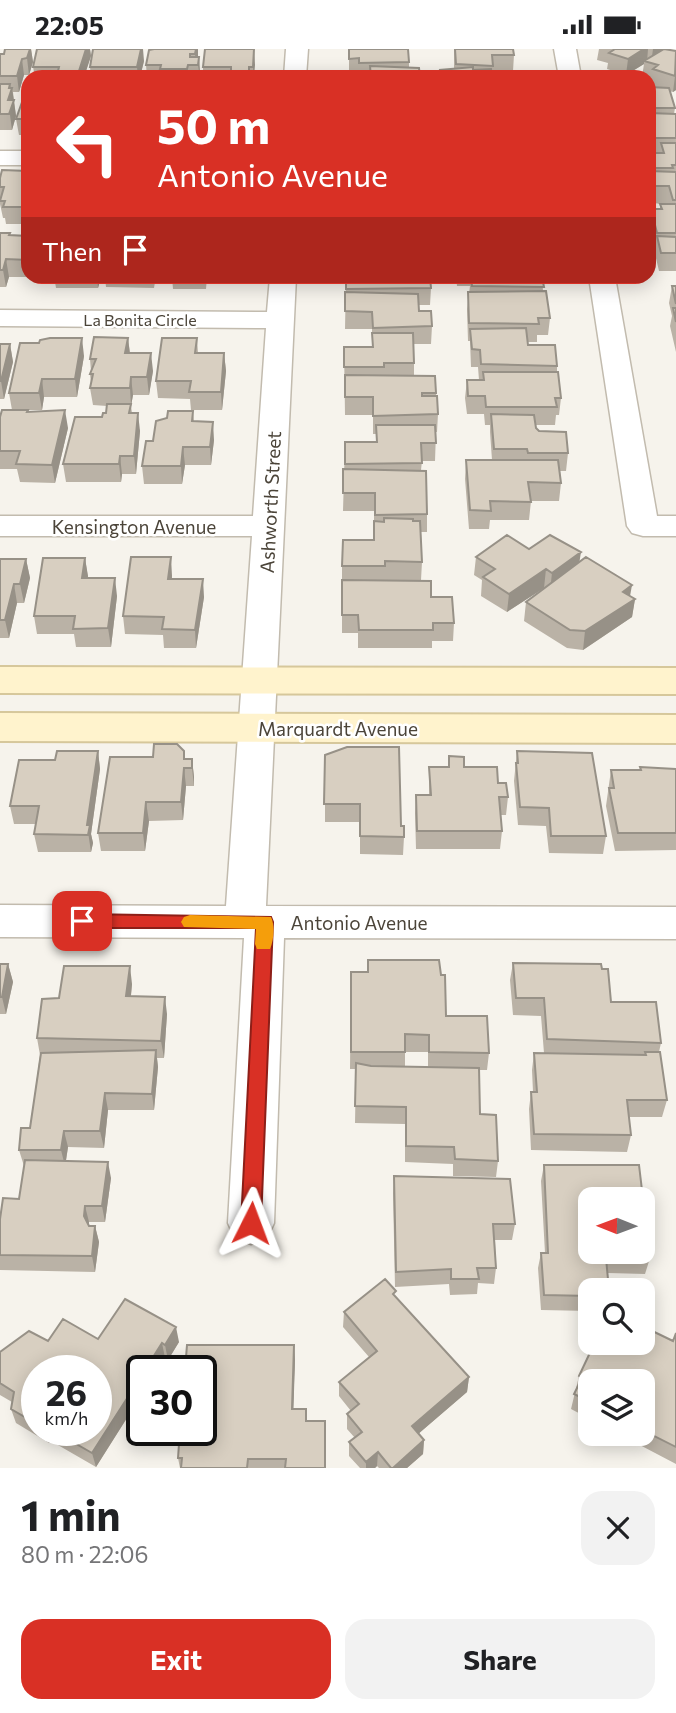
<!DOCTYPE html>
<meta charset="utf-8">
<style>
body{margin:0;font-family:Commissioner,sans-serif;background:#f2f2f2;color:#202124;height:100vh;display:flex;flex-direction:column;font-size:26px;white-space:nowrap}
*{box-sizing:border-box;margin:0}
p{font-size:23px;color:#757577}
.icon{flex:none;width:38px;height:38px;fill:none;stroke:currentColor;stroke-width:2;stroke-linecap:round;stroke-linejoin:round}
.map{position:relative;height:1419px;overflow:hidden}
.drawer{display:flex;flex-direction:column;background:#fff;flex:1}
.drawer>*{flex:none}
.top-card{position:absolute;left:21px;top:21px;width:635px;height:214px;border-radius:21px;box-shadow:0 4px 18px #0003;background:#d93025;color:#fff;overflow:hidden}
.needle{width:46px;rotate:271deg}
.buttons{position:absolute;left:578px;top:1138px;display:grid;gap:14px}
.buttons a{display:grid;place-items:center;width:77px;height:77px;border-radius:14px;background:#fff;box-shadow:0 4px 18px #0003;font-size:35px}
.speed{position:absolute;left:21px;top:1306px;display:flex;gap:14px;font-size:35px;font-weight:700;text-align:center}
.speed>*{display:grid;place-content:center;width:91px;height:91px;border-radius:50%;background:#fff;box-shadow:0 4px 18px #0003;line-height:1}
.speed small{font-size:18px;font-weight:400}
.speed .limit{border:4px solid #111;border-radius:10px;background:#fff;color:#111}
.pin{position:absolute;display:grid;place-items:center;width:60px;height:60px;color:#fff;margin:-30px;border-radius:14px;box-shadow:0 4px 10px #0006}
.me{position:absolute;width:77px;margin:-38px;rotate:3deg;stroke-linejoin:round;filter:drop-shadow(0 0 5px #0008)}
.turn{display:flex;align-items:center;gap:24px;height:147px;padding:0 21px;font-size:32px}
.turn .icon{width:91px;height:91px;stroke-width:2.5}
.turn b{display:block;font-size:49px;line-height:60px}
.then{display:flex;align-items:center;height:66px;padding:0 21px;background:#0003;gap:14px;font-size:26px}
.round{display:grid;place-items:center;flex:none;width:74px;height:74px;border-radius:21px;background:#f2f2f2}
.head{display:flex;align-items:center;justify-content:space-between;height:119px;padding:0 21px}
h1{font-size:42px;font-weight:700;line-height:52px}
.button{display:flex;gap:14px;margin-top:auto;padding:14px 21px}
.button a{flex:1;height:80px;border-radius:21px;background:#d93025;color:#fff;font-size:28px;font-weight:700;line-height:80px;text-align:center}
.button a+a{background:#f2f2f2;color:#202124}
.status{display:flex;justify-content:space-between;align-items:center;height:49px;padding:0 35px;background:#fff;direction:ltr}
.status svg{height:19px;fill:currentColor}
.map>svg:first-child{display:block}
</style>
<div class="status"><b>22:05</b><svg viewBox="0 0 49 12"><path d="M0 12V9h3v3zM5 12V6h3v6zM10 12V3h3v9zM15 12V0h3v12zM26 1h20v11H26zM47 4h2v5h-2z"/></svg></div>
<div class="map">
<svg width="676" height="1419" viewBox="0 0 676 1419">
<rect width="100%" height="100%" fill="#f6f3ec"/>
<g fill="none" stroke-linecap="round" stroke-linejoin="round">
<g stroke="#c2bbae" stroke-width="3">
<path id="street" d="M286,0H308L306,28H284Z
M554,0H576L581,28H559Z
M0,102H28V116H0Z
M270,228H296L266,857L676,858V890L284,889L274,1174L267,1189L251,1195L235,1189L228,1174L244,889L0,888V856L226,857L252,487H0V467H253L266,279L0,277V261L267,263Z
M589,228H615L657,467H676V487H643L632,484L627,477Z"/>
</g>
<g stroke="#d6c79b" stroke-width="4">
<path id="secondary" d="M0,618L676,619V645L0,644Z
M0,664L676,666V694L0,692Z"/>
</g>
<use href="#street" fill="#fff" fill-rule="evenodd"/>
<use href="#secondary" fill="#fff3cd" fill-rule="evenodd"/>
</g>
<path fill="#bab2a6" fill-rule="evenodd" d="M5,0H31L33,13L29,26H24L19,43H13L16,67L12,81H0V5H4Z
M37,0H90L91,7L84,28H35L33,18Z
M154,0H198V8H199L200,28H147L146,16Z
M254,0V28H203V18Z
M349,0L409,13V18L420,28H359V25L349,26Z
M454,0H513L514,6L513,22H492V28H440V21L454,20Z
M599,0H668L676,2V41L673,43L669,42L675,59L674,65H676V222H659L655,205V201H654L649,181L651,160H660V155H667L649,154V38L659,39L651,36V31L649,30V28H642L644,15L626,26L607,20L608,14L597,11Z
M144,12L140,28H91L90,18Z
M28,42V86H19L16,70Z
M28,122V175H6L5,169H3L0,155V129Z
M0,184L11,186L28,187V228H33H9L6,238H0Z
M41,228H101L98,239H56L55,233H42Z
M105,228H167V233H155L154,239L106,238Z
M172,228H207L206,240H173Z
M346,228L431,239L430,256H419V262L432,277L431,295H414V327L436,344L438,365L437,383H436L435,412H422L421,421L427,465V483H421L422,513L421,531H385L431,548L454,574L453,592H432V599H358V584H342V517L374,491V462H343L345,393H376V385H373V366H345L344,298H372V280H345Z
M456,228H542L543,242L550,269L548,286H537V293H527L528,296L557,317V323L561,349L559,366H556L555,376H535L536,379L568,404L566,422H560L561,434L559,452H531L529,471H490L489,480H469L465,430L466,411H492L490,383V376H485L484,365H467L465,349L467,331H479L478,318H471L470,292H468L467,260L470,237H457Z
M672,237H676V303L670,277L672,267L669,254Z
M128,289L130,304L153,322L149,346H133L131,357L132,364L140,382L136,425H122L121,433H66L63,415L106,364L107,357L93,356L90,339L91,334L90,325L91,322L90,310Z
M197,289L198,304H224L226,322L222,361H191L190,350L158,349L156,332Z
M0,295H10L13,313L4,350H0Z
M84,307L77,348H44L42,361H28V363L68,379L55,434L20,433L17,420H0V368L12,361L9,344Z
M193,362L194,372L214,391L211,416H185L182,435H144L142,417L153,392Z
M529,500L580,513L635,550L632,568L583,601L567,599L524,572L526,553L545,539H544L507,563L481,547L482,531L474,526L476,508Z
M85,509L88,529L117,547L111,598H76L74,585H37L34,567Z
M0,510H26L30,529L24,554H17L9,589H0Z
M172,527V530L204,548L196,599H164L163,586L125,585L123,567Z
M98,702L100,720L91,785L93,794L91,803H38L34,785L36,775H14L10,757L55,711Z
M184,702L185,710H192L194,728V737H186L183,771L149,772L145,802H101L98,784L153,708Z
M517,702L606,787L603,805L549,804L546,777L518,776L514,732Z
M325,706L401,777L404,788L403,806L360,805V773H325Z
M449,707L464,718L498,734L508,748L506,766H501L502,782L500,800H416L415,764L416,746H429V718H448Z
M640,718L676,720V801L615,802L606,757L611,721H640Z
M513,914L602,920L611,953L661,994L659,1003L667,1051L662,1068H629L631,1086L627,1103L531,1101L529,1060L531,1043H533L532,1021L534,1004H544L541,967L513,966L510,931Z
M0,915H8L13,933L6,965H0Z
M351,923L441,926L446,967L489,1004L487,1021H479L480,1065L498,1112L496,1128L453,1127V1115L405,1113V1075L355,1074L356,1020H350ZM405,1003H428V1018H405Z
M132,935L131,947L167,965L164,1009H157L158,1018L154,1061H108L104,1099L68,1098L66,1112L111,1129L105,1173H89V1177H95L99,1193L95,1223L0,1221V1206L19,1150L24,1117L19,1101L30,1079L40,1006L37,989L59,949Z
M544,1116L650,1209L645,1225L608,1224L590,1241V1262L541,1261L538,1219L541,1204H545L541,1132Z
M394,1127L515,1175L512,1191H495L496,1219L494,1235L478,1234L477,1245L450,1246L449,1235L395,1238L393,1144Z
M396,1249L469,1328L467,1343L418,1385L424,1391L423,1405L407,1419H379L377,1417L375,1419H360L349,1407V1393L355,1389L347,1380V1365L351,1362L339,1347V1333L369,1308L343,1278L344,1263Z
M676,1284V1415L617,1384H642V1332H590V1370L571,1360L579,1327L620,1296L673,1292Z
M98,1290L179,1293L168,1311L165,1309L96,1418L51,1392L49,1394L16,1374L11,1360L12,1353L0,1346V1303L48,1292ZM37,1321L96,1381H37Z
M294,1296L295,1311L293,1360H306V1372L325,1419H180L178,1409Z"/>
<path fill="#979187" d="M30,0H31L33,13L29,26L27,9Z
M86,0H90L91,7L84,28H79V22Z
M141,0H143L144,12L140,28H138L137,18Z
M196,0H198V7L197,16H196L195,5Z
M254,0L255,16L254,28L253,18Z
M644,0H648L647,13L644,12V15L626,26L628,10Z
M653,0H667V3L651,15Z
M199,8L200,24V28L198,16Z
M22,10L24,26L19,43L17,27Z
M676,26V41L673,43L675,27Z
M10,35L11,42L12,39L16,67L12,81L8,51Z
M28,152V173L26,158Z
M6,210L9,228L6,238L3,221Z
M97,228H101L98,239Z
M82,289L84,307L77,348L75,330Z
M128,289L130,306L125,304Z
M10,295L13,313L4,350L1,332Z
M151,304L153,322L149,346L147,328Z
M224,304L226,322L222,361L221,343Z
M131,328L133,346L131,357L130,339Z
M42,330L44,348L42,361L39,344Z
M65,361L68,379L55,434L52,416Z
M138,364L140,382L136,425L134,407Z
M213,373L214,391L211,416L210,398Z
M183,398L185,416L182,435L181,417Z
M120,407L122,425L121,433L119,415Z
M581,503L578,522L550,542L552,524Z
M171,508L172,527L170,548L168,530Z
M85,509L88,527L85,548L82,529Z
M26,510L30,529L24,554L20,535Z
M546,520L544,539L507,563L509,545Z
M115,529L117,547L111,598L108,579Z
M203,530L204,548L196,599L195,581Z
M14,535L17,554L9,589L5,571Z
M632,536L629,553L635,550L632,568L583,601L585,582L623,543Z
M98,702L100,720L91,785L93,794L91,803L87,776Z
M192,710L194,728V737L192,719Z
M184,719L186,737L183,771L181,753Z
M146,753L149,772L145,802L143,784Z
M8,915L13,933L6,965L2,948Z
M130,917L132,935L129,965L126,947Z
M165,948L167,965L164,1009L161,992Z
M156,1001L158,1018L154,1061L152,1045Z
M105,1044L108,1061L104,1099L100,1082Z
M64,1082L68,1098L65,1117L61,1101Z
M108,1113L111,1129L105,1173L102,1157Z
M85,1157L89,1173L88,1183L84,1167Z
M95,1177L99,1193L95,1223L92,1207Z
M176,1278L179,1293L168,1311L165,1296Z
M162,1294L165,1309L157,1321H145Z
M294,1296L295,1311L293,1374L292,1360Z
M142,1326V1345L96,1418L92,1404Z
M469,1328L467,1343L410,1392L412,1377Z
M44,1381H47L51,1392L49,1394Z
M424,1391L423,1405L407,1419H393Z
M378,1403L377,1417L375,1419H366V1413Z"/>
<path fill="#d8cfc1" stroke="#979187" stroke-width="2" fill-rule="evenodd" d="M5,0H30L27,9L22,10L17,27H0V5H4Z
M37,0H86L79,22H58L59,18H33Z
M93,0H141L137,18H90Z
M154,0H196L195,5H190V8H199L198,16H188L187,20H160L161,16H146L149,1Z
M205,0H254L253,18H249V24H231V18H203Z
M349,0H408L409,13L359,14V9L349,10Z
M455,0H513L514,6H492L493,17L456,15Z
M615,0H644L628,10L609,4Z
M664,0L676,2L675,27L653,20L658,16L644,12Z
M370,17L419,19L420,28H371Z
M473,18V21L491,20L492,28H441L440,21Z
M0,35H10L9,39H12L8,51H14L9,65H0Z
M649,38L669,39L675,59H649Z
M26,42H28V70H16Z
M649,64L676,65V89H649Z
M661,94H676V116H672L673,119H649V104H664Z
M2,121L28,122V152L26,158H3L5,152H0L4,138H0V129Z
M649,122L676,123V151H673L669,137H649Z
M660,155H676V184H657L651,160H662Z
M0,184H10L9,186L28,187V211L6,210L3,221H0Z
M657,187L676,188V204H661Z
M346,228H430L431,239L346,240Z
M471,228H542L544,238L472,237Z
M672,237H676V255Z
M546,242L550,269H538L539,275L469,274L468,243Z
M345,243L418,245L419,262H431L432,277L373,279L372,263L345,262Z
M673,259H676V273Z
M526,279L528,296H555L557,317L481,315L480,301L472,300L470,280Z
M372,284H413L414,314H384V318H344V298H373Z
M94,288L128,289L125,304H151L147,328H131L130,339H90L93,325H90L96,310H90Z
M50,289H82L75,330H42L39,344H9L20,294H39L40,291Z
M162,289H197L195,304H224L221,343H189L191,332H156Z
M0,295H10L1,332H0Z
M483,323H558L561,349H555L557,358H486L485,347H468L467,331H484Z
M345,326L435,327L436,344H422V347H437L438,365L373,367V348H345Z
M107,355H131L129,364H138L134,407H120L119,415H63L75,368H102L103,364H106Z
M2,361H28L27,363L65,361L52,416L16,415L20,402H0V368Z
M168,362H193L192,372L213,373L210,398H183L181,417H142L146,392H153L156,372L167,369Z
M491,365L534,366L536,379L539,382L566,383L568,404H528L527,400H494Z
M376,376H435L436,394H421L422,414L345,415V393H377Z
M466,411H558L561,434L528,433L531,453L490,452L491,462L470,461Z
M343,420L426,422L427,465L375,466V444H343Z
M384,469L413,470V472H420L422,513L385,512V517H342L343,491H374V472L384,473Z
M507,486L529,500L550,486L581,503L552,524L546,520L509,545L483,528L495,520L476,508Z
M131,508H171L168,530H203L195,581L162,580L164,568L123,567Z
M586,508L632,536L623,543L635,550L585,582L570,581L526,553Z
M43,509H85L82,529H115L108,579L73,580L75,567H34Z
M0,510H26L20,535H14L5,571H0Z
M342,531L431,532V548H452L454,574H433V581H359L358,566H342Z
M154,695H177L184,702V710H192V719H184L181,753H146L143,784H98L110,708H153Z
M347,698H399L401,777H404V788L360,787V755H324L325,706Z
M57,702H98L87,776H90L88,786L34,785L39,757H10L19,711H55Z
M517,702L592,704L606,787H551L549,759L520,758L516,714H518Z
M449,707L464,708V718H497L498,734H506L508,748H499L502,782H417L416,746H431L429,718H449Z
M640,718L676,720V784H618L609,739H614L611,721H641Z
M368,911H439L441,926H445L446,967H487L489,1004L429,1003V986L405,985V1003H351V923H368Z
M513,914L601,915L602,920H608L611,953H656L661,994L547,990L544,949H516Z
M0,915H8L2,948H0Z
M64,917H130L126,947L165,948L161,992L37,989L42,950L59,949Z
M156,1001L152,1045L105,1044L100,1082H64L61,1101H19L21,1079H30L41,1004Z
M645,1003H660L667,1051H627L631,1086L534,1085L531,1043H537L534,1004L646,1006Z
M356,1014L371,1017L479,1019L480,1065L496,1066L498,1112L455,1110L454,1098L406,1097V1058L355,1057Z
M25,1111L108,1113L102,1157H85L84,1167L89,1177H95L92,1207L0,1206V1170L3,1149L19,1150Z
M544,1116H639L650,1209H606L609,1241H590V1247L544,1246L541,1204H548ZM590,1150H642V1202H590Z
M394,1127L510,1130L515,1175H493L496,1219H477L479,1230H451V1220L396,1223Z
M385,1230L396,1242L393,1245L469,1328L412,1377L424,1391L393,1419H391L378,1403L366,1413L349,1393L362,1383L347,1365L359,1355L339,1333L377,1302L344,1263Z
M125,1250L176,1278L165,1296L162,1294L145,1321H142V1326L92,1404L52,1381H96V1321H37V1375L11,1360L14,1343L0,1334V1303L29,1282L48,1292L63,1270L98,1290Z
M642,1277L673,1292L676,1284V1398L642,1381V1332H590V1353L574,1345L582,1329L579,1327L595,1293H615L620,1296L621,1293H642Z
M187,1296H294L292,1360H306V1372H325V1419H285L286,1410H248L247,1419H181L182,1409H178L180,1381H201V1321H185Z"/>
<path fill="#d93025" stroke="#8d1f18" stroke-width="2" d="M82,865L271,868L273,873L261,1174L258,1181L251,1183L244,1181L241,1174L256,879H82L76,877L73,872L76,867Z"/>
<path fill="#f59e0b" d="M190,866L271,868C275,876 274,891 270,900H257L255,895L256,880L184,878L181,873L184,868Z"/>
<g text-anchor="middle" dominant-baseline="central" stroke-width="5" stroke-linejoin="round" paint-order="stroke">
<g font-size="16" fill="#4b4439" stroke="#fff">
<text x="140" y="270">La Bonita Circle</text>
</g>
<g font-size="19" fill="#4b4439" stroke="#fff">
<text transform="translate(270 453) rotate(-87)">Ashworth Street</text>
<text x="134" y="477">Kensington Avenue</text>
<text x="338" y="679">Marquardt Avenue</text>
<text x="359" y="873">Antonio Avenue</text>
</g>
</g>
</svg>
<div class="buttons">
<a><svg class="needle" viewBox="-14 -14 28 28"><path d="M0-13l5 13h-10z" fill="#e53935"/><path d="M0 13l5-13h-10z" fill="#757577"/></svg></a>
<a><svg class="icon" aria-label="search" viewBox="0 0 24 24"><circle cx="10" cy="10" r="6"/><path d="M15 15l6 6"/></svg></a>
<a><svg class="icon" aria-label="layers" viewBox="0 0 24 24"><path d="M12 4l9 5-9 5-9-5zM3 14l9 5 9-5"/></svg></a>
</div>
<div class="speed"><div>26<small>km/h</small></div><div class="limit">30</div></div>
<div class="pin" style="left:82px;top:872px;background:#d93025"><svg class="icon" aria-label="arrive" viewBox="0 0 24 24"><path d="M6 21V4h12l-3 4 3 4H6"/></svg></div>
<svg class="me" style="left:251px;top:1174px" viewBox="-20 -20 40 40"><path d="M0-17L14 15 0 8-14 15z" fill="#d93025" stroke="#fff" stroke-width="4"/></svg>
<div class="top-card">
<div class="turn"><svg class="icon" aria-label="left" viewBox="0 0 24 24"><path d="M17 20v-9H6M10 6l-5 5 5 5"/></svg><div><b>50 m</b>Antonio Avenue</div></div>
<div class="then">Then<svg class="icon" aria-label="arrive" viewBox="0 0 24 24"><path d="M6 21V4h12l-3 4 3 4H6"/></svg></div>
</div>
</div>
<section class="drawer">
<div class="head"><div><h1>1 min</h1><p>80 m · 22:06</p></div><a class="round"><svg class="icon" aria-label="close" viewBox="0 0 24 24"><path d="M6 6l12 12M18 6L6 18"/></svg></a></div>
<div class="button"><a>Exit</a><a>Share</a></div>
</section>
